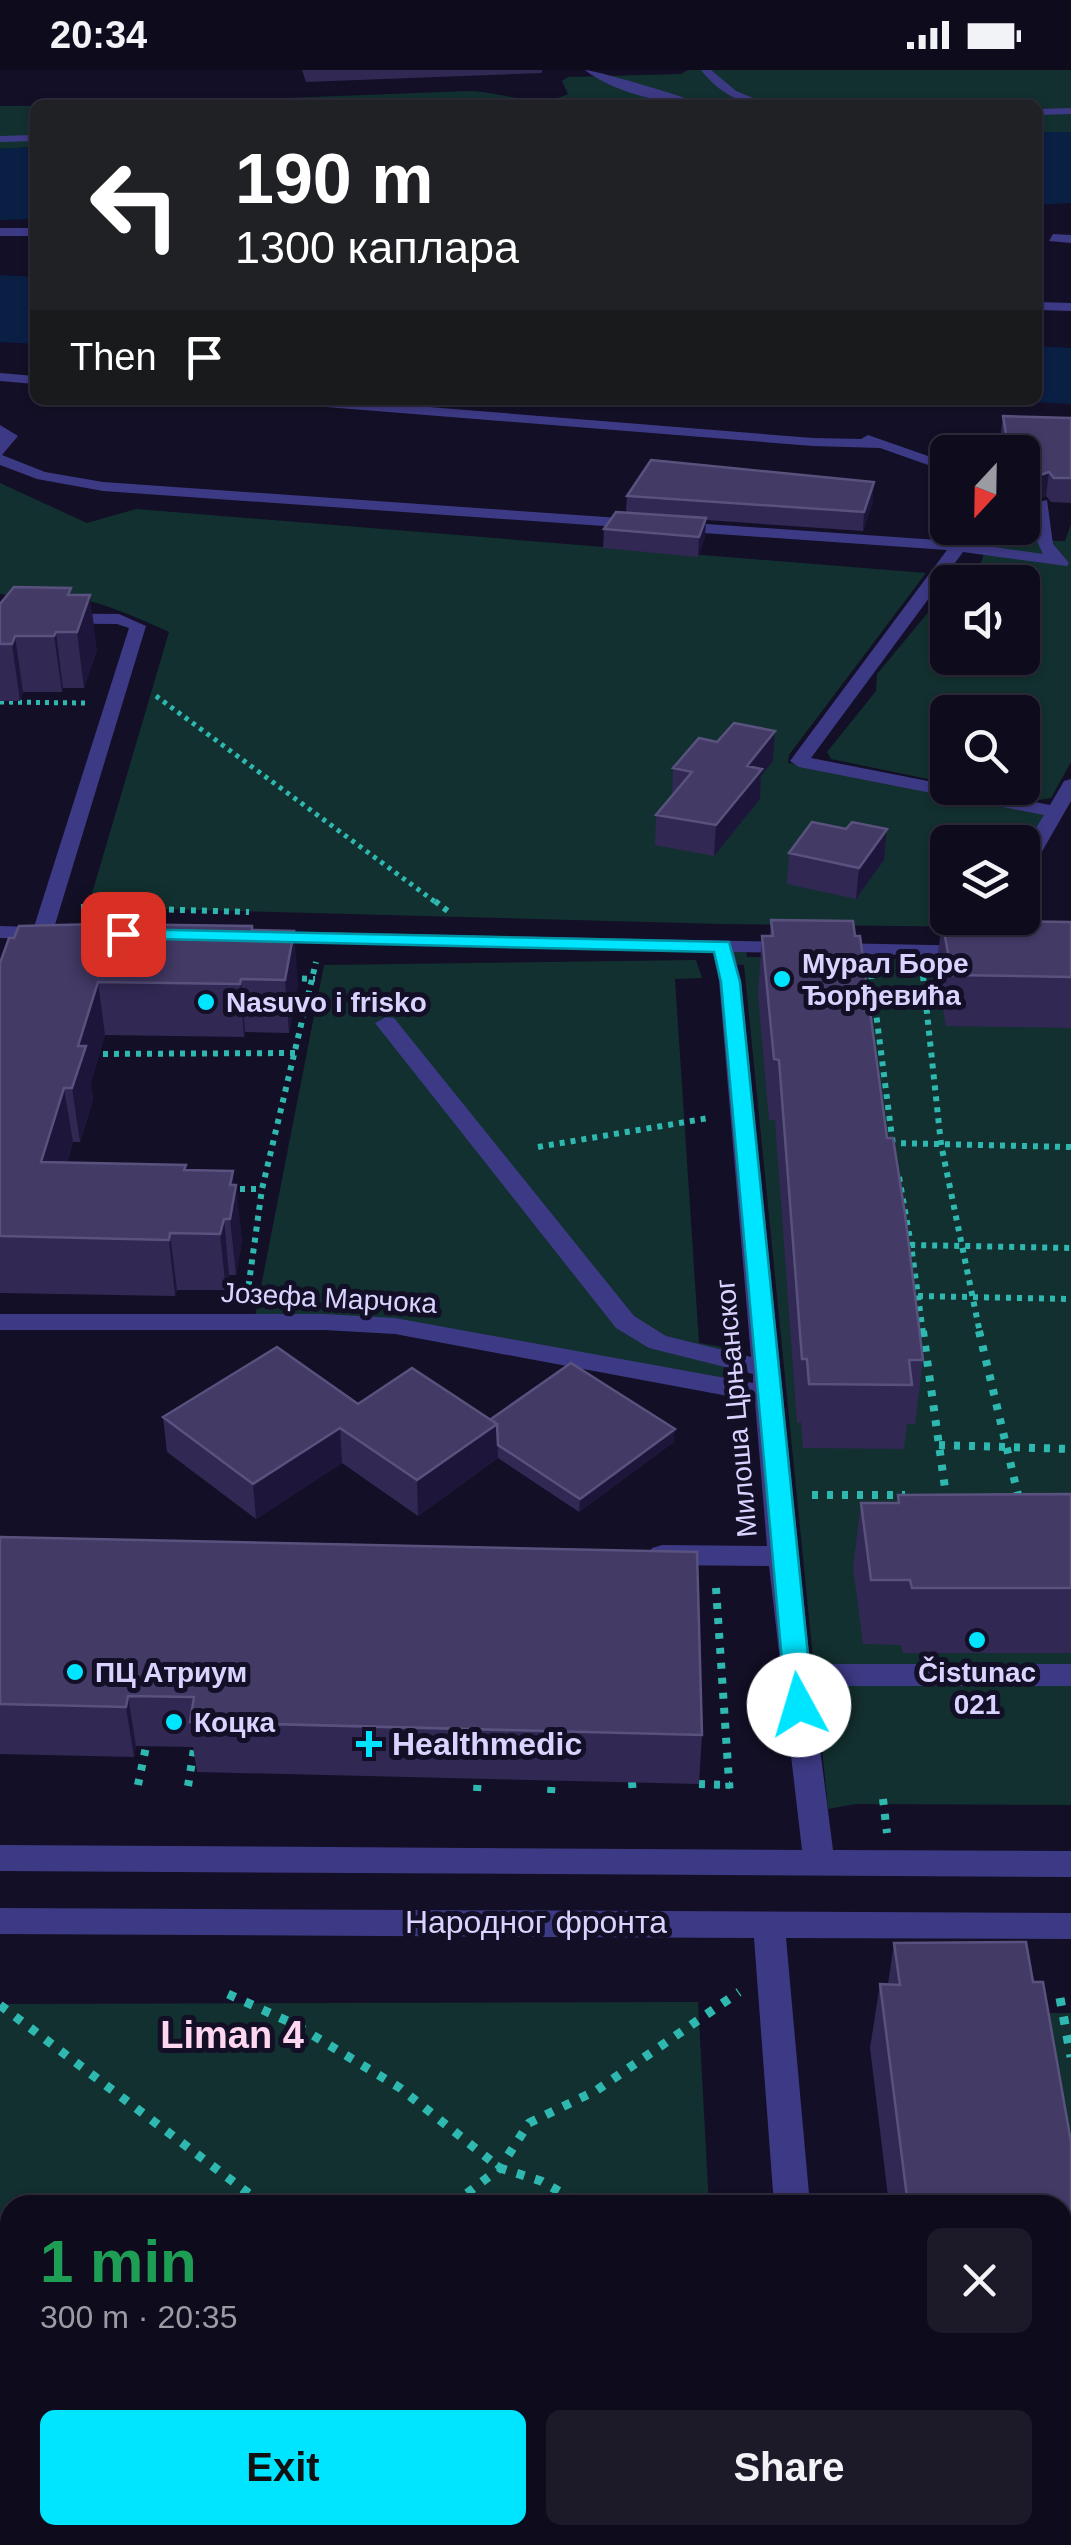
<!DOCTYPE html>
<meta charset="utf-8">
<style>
body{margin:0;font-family:Arial,sans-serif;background:#1c1929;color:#f1f3f6;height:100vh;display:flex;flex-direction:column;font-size:38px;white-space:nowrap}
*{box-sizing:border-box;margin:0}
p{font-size:32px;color:#9b9ba3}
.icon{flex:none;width:55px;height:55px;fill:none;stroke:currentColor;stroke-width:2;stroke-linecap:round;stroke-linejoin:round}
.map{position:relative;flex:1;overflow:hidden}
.drawer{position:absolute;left:0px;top:2125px;width:1072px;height:350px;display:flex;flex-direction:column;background:#0e0b1c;border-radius:30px 30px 0 0;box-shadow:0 2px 8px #0004,0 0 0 2px #2e2b3b}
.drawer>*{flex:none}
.banner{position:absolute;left:30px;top:30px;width:1012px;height:305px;border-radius:15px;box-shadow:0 2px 8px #0004,0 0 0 2px #2e2b3b;background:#202124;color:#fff;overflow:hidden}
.needle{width:65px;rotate:202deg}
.controls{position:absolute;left:930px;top:365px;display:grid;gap:20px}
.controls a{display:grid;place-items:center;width:110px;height:110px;border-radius:15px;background:#0e0b1c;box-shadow:0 2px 8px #0004,0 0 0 2px #2e2b3b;font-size:50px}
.pin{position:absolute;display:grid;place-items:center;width:85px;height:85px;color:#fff;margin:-42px;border-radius:20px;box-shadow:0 5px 15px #0006}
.me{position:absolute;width:110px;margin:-55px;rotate:354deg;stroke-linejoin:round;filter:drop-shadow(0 0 8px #0008)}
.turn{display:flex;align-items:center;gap:35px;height:210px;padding:0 40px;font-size:45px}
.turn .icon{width:130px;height:130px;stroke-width:2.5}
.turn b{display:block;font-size:70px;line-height:85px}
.then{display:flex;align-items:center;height:95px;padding:0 40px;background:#0003;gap:20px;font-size:38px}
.round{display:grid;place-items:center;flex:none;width:105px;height:105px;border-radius:15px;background:#1c1929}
.overview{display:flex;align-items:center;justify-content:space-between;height:170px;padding:0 40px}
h1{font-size:60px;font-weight:700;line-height:75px;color:#1e9e55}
.cta{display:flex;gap:20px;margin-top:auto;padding:20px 40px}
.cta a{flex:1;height:115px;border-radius:15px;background:#00e5ff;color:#111;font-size:40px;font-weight:700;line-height:115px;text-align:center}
.cta a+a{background:#1c1929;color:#f1f3f6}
.status{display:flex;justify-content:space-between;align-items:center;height:70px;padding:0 50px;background:#0e0b1c;direction:ltr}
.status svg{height:28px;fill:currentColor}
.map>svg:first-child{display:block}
</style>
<div class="status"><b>20:34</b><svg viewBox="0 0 49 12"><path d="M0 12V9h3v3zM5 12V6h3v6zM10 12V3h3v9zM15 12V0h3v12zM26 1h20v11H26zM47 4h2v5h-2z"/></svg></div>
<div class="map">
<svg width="1071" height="2475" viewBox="0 0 1071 2475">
<rect width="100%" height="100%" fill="#130f26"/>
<path fill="#12302f" d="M688,0H1071V62H1038V35H104L468,21C499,21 538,39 568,24L562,11L568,7L681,4Z
M0,36H35V77L0,79Z
M0,413L87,453L136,439L926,503L789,685L788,693L1042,743L1049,753L1023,799L1022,772H948V848H994L988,857L721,854L88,837L169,562C138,548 105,533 71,527C48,523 24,528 0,524Z
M1071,454V692L1051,728L1034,731L967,718H1022V642H948L947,713L831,689L827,682L876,621L877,604L945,522L948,588H1022V512H975L988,470L1065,471Z
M722,876H745L747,887L1071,891V1735L856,1734L828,1739L744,895L726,894Z
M696,890L702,908L675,909L699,1273L723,1277L725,1315L436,1258L255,1247L324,895Z
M698,1932L709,2135H10V2465H726V2475H0V1934Z
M1025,1943H1071V2221L1062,2135Z"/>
<path fill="#0a1f44" d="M1038,62H1071V133L1038,135Z
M35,77V149L0,150V79Z
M0,205L35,207V274L0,272Z
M1038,276L1071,278V334L996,330H1038Z"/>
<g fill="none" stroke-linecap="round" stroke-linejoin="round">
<path stroke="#2fb8b0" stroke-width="5" stroke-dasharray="4 5" stroke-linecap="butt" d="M156,626L438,834
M0,632L85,633"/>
<path stroke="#2fb8b0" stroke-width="6" stroke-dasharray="5 6" stroke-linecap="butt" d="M435,831L449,842
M81,837L249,842
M871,904L893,1075
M923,906L941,1074L980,1263
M291,908L315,909
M92,984L296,983
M890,1073L1071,1077
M538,1077L709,1048
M899,1107L911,1175
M229,1119H262
M918,1226L1071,1229
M247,1227L262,1119L316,892
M923,1263L911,1175L1071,1178"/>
<path stroke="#2fb8b0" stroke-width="8" stroke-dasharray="6 9" stroke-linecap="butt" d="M923,1261L946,1425
M979,1261L1018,1425
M939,1375L1071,1379
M812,1425H905
M716,1518L730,1726
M632,1712L633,1724
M699,1714L730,1715
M138,1715L147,1672
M188,1716L195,1673
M477,1721L478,1709
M551,1723L552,1710
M883,1729L887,1763"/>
<path stroke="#2fb8b0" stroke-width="9" stroke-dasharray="8 11" stroke-linecap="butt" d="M228,1924L296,1955L400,2018L500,2098L541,2111L583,2135
M1060,1928L1071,1987
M0,1935L264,2135
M452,2135L500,2098L529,2053L597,2020L739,1922
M0,2410L10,2408
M685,2465L697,2475"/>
<path fill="#3d3a85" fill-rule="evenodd" d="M585,0C595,0 693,29 704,35C668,35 614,23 585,0Z
M701,0H711L736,21L770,35C741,35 719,23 701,0Z
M1071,38V44L1038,45V39Z
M35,65V71L0,72V66Z
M0,158H35V166H0Z
M1053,164L1071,165V173L1049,171Z
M1038,232L1071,233V241L1038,240Z
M0,303L35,306V314L0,311Z
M282,330H342L813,368L861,369L868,365L948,393V402L880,378L813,376L289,334Z
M0,355L18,366L2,385L45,402L103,412L952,471L957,458H973L967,473L1043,484L1035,467L1034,433L1047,430L1053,474L1069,493L1067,496L963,482L811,688L1050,735L1064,711L1071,709V731L1032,799L1022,805V781L1044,745L799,697L790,691L947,480L103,421L37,409L0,395Z
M0,543L119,544L146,556L54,858L61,863L51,869L0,868V856L34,857L129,558L117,554L0,553Z
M261,861L978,876L981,880L978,884L971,886L734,882L741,911L810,1594H1071V1616H812L833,1780L1071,1781V1807L0,1801V1775L802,1780L769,1496L662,1495L652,1492L648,1485L652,1478L662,1475L767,1476L755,1331L395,1264L324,1260H0V1244H324L395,1248L753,1313V1304L649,1278L616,1258L375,953L386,947L394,948L634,1246L666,1266L751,1287L719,911L713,881L254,871L251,867Z
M0,1838L1071,1843V1869L786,1868L810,2135H774L754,1868L0,1864Z
M799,2465H839L840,2475H800Z"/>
</g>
<path fill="#312854" d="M302,0H542V3L306,12Z
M1003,346L1071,348V433L1051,432L1046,426L1031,432L1022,431V382H1002L1000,370Z
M627,426L873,431L863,461L706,450L705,467L698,487L603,478L604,459L626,442Z
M72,525L97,580L84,618H63L62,622H23L20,631H0V534Z
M773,691L761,706L760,729L714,786L655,775L656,745L672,726L673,698Z
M846,759L884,790L856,829L787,814L789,783Z
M771,850L887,1068L923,1290L915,1354H907L904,1379L803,1378L801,1352L797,1353L775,1050H769L758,925L762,866H770Z
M942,850L1071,852V958L946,956L936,901Z
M252,856L253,860L298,914L289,963L245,962L244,967L105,965L91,1012L93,1030L80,1072H73L67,1093L186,1095V1100L235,1115L242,1171L236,1205H229L226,1220H177L175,1226L0,1223V893Z
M358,1334L491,1349L674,1372L579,1442L498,1388L418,1446L342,1393L256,1449L167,1382L163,1347Z
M1071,1424V1583H903L901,1575L863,1574L853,1498L861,1433H897L898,1425Z
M0,1467L702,1665L699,1714L197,1702L193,1677L136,1676L134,1687L0,1684Z
M1026,1872L1033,1912H1043L1071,2072V2475H932L931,2465H1062V2135H889L870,1978L880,1914H888L894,1873Z"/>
<path fill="#1d163a" d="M1049,402L1046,426L1031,432L1034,407Z
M874,412L873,431L863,461L864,442Z
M706,448L705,467L698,487L699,467Z
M90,525L97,580L84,618L77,562Z
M56,562L63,618L62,622L54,566Z
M15,566L23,622L20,631L12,574Z
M775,661L773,691L761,706L760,729L714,786L716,755L747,696Z
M887,759L884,790L856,829L859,798Z
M294,861L298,914L289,963L285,910Z
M241,909L245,962L244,967L240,914Z
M98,912L105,965L91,1012L93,1030L80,1072L72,1018L78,976Z
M64,1018L73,1072L50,1148L41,1092Z
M233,1101L235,1121L236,1115L242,1171L236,1205L230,1149V1115Z
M224,1149L229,1205L226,1220L220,1164Z
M170,1163L177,1220L175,1226L169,1170Z
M497,1354L498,1388L418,1446L417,1410Z
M340,1358L342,1393L256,1449L253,1414Z
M675,1359L674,1372L579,1442L580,1429Z
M128,1626L136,1676L134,1687L126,1637Z"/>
<path fill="#433a66" stroke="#5a527e" stroke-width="2.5" d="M1003,346L1071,348V408H1054L1049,402L1034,407H1022V382H1009Z
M651,390L874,412L864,442L627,426Z
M616,442L706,448L699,467L604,459Z
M14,517L71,518L68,525H90L77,562H56L54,566H15L12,574H0V534Z
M734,653L775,661L747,696L762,699L716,755L656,745L692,702L673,698L699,668L717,672Z
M812,752L846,759L852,752L887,759L859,798L789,783Z
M771,850L853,851L855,866H860L887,1068H893L905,1144L923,1290H909L912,1315L809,1314L807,1289H802L779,990L774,989L762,866H773Z
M942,850L1071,852V907L952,905Z
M101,854L252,856V860L294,861L285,910L241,909L240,914L98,912L78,976H86L72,1018H64L41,1092L186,1095L184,1100L233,1101L230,1115H236L230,1149H224L220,1164L170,1163L169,1170L0,1166V893L9,868H14L19,856Z
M277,1277L358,1334L412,1298L497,1354L417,1410L340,1358L253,1414L163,1347Z
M571,1293L675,1359L580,1429L498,1375L497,1354L491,1349Z
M1071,1424V1518H912L910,1510H871L861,1433H899L898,1425Z
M0,1467L697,1482L702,1665L190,1652L194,1627L128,1626L126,1637L0,1634Z
M1026,1872L1033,1912H1043L1071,2072V2475H965L964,2465H1062V2135H908L880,1914L900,1915L894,1873Z"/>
<path fill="#00e5ff" stroke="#0095a6" stroke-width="2.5" d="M123,859L729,872L740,912L813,1635L809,1643L799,1646L790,1643L786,1635L721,912L714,882L116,868V860Z"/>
<g fill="#00e5ff" stroke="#130f26" stroke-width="4">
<circle cx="782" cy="909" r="10"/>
<circle cx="206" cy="932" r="10"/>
<circle cx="977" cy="1570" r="10"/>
<circle cx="75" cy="1602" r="10"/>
<circle cx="174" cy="1652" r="10"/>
<path d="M364 1659h10v10h10v10h-10v10h-10v-10h-10v-10h10z"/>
</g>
<g text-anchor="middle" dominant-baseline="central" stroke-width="10" stroke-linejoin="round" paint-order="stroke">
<g font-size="28" font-weight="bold" fill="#d9d4ff" stroke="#130f26" text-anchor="start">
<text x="802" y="893">Мурал Боре<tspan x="802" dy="32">Ђорђевића</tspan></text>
<text x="226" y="932">Nasuvo i frisko</text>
<text x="95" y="1602">ПЦ Атриум</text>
<text x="977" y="1602" text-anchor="middle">Čistunac<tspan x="977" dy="32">021</tspan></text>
<text x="194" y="1652">Коцка</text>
</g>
<g font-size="28" fill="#d9d4ff" stroke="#130f26">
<text transform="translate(329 1228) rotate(3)">Јозефа Марчока</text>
<text transform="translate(736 1338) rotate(-95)">Милоша Црњанског</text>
</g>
<g font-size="32" font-weight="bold" fill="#d9d4ff" stroke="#130f26" text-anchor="start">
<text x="392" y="1674">Healthmedic</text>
</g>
<g font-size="32" fill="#d9d4ff" stroke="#130f26">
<text x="536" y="1852">Народног фронта</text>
</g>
<g font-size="38" font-weight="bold" fill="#ffd6f0" stroke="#130f26">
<text x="232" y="1965">Liman 4</text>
</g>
</g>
</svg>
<div class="controls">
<a><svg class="needle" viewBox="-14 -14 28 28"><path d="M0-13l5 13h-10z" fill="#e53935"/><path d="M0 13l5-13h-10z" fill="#9b9ba3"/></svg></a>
<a><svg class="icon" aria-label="sound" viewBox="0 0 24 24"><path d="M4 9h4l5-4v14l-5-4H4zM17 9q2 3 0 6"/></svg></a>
<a><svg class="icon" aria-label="search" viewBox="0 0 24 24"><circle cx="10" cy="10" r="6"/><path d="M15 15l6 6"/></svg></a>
<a><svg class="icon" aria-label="layers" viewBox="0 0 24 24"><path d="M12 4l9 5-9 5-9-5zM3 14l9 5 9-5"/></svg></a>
</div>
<div class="pin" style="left:123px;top:864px;background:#d93025"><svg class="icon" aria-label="arrive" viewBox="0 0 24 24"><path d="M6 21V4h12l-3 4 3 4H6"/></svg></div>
<svg class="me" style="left:799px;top:1635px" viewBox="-20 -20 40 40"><circle r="19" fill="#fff"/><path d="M0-13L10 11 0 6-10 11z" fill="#00e5ff"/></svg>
<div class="banner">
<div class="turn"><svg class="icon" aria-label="left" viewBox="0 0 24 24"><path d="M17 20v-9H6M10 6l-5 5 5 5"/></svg><div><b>190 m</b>1300 каплара</div></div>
<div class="then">Then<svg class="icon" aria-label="arrive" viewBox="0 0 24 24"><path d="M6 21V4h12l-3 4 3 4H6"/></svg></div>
</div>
<section class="drawer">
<div class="overview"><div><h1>1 min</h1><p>300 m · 20:35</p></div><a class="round"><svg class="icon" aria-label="close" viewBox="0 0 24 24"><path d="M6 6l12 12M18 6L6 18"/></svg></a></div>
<div class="cta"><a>Exit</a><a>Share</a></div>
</section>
</div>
